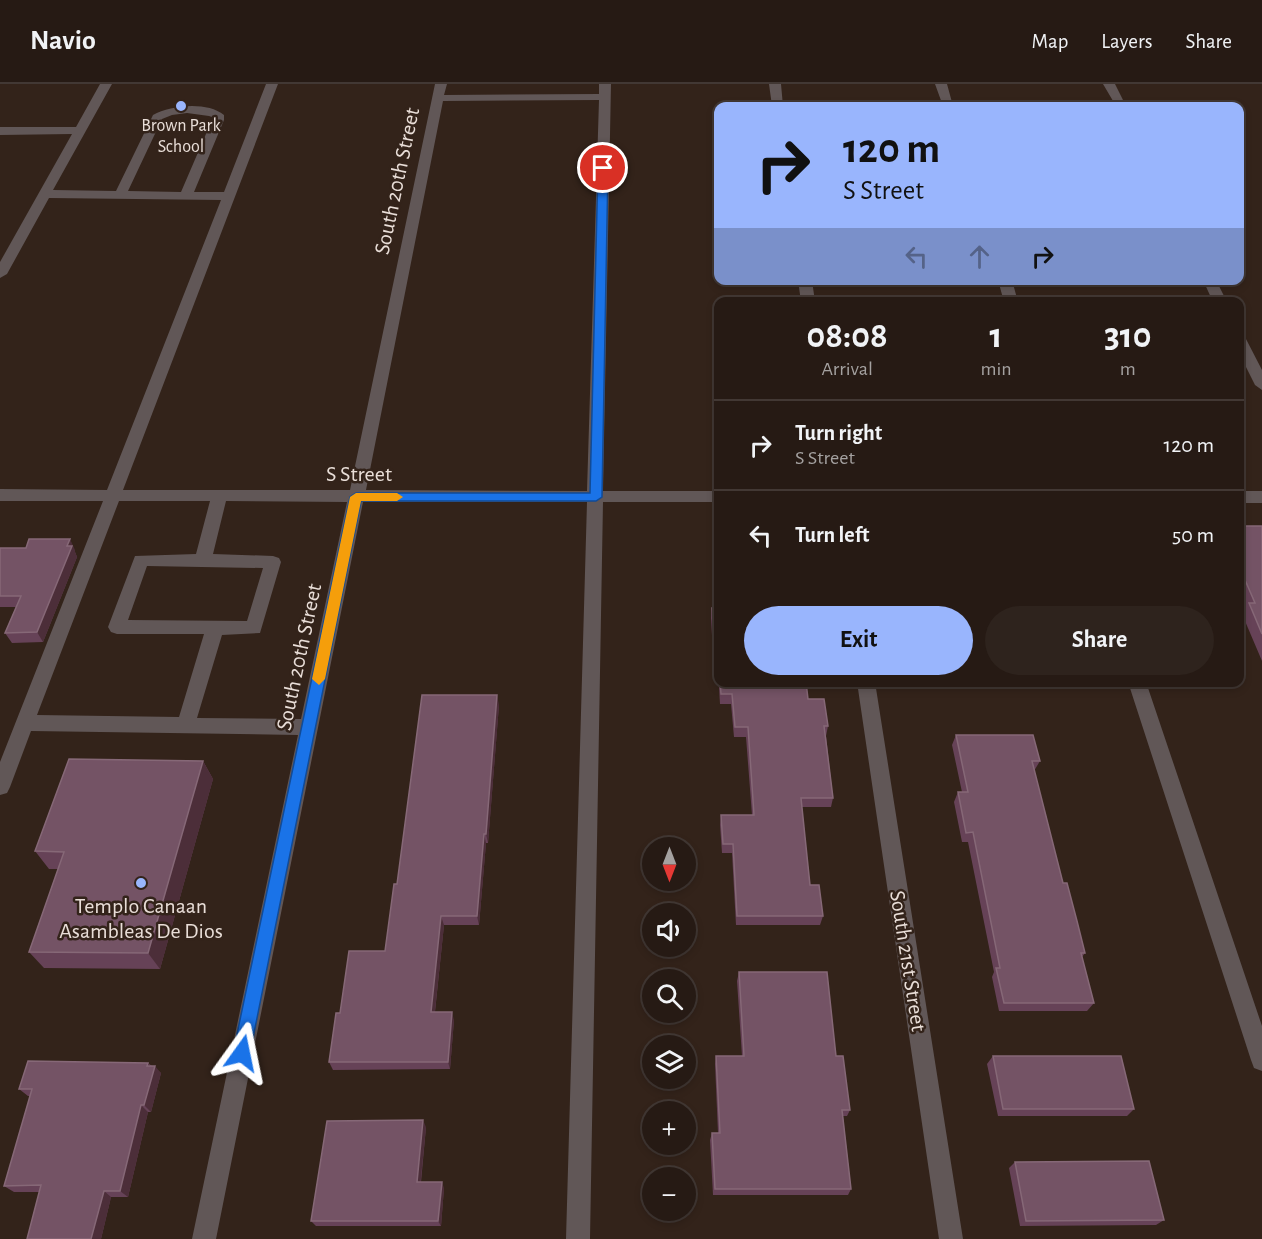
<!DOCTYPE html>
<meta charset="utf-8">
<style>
body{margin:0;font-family:"Alegreya Sans",sans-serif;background:#2e231d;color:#f1f3f6;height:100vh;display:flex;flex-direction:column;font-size:22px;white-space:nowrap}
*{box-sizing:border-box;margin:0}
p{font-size:20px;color:#a4a1a0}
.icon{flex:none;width:33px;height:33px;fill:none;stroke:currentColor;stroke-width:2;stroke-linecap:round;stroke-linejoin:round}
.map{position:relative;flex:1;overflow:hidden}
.drawer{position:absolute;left:714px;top:213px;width:530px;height:390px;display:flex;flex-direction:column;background:#261a14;border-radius:12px;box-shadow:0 3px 9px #0003,0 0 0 2px #423834}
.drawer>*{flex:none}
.banner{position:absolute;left:714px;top:18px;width:530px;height:183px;border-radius:12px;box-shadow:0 3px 9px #0003,0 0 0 2px #423834;background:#99b5fd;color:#111;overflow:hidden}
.needle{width:39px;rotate:180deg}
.tools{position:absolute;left:642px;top:753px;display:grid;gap:12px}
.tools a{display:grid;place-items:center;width:54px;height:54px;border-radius:50%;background:#261a14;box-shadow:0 3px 9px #0003,0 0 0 2px #423834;font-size:30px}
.pin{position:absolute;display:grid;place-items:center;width:51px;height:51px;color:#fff;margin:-26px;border:3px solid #fff;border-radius:50%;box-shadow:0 2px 6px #0007}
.me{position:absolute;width:66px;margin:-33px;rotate:12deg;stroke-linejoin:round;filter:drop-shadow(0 0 4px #0008)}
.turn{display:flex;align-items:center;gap:21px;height:126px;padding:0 30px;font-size:27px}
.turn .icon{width:78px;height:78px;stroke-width:2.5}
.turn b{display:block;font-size:42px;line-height:51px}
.lanes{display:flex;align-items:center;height:57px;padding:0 30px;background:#0003;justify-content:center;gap:30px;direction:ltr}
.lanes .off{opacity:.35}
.eta{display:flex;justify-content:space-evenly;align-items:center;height:102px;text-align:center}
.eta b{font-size:36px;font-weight:700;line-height:42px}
.action{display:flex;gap:12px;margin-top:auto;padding:12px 30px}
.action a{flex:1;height:69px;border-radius:36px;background:#99b5fd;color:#111;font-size:24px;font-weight:700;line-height:69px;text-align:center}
.action a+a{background:#2e231d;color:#f1f3f6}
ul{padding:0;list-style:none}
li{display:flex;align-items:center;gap:18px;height:90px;padding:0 30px;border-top:2px solid #423834}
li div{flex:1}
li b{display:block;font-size:22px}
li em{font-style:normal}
header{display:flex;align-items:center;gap:36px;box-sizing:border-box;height:84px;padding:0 30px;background:#261a14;border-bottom:2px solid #423834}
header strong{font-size:28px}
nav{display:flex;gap:33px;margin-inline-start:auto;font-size:21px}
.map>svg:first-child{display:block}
</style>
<header>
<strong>Navio</strong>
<nav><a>Map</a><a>Layers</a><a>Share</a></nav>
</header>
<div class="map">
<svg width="1262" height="1155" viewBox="0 0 1262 1155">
<rect width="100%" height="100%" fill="#33231a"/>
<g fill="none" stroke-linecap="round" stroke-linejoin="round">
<path fill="#615757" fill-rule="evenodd" d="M100,0H112L53,106L116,107L153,31C171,21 207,17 224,31V36L194,108H224L266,0H278L123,406H350L435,0H447L444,11L599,10V0H611L603,407H718V418H603L590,1155H566L587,418H363L216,1155H192L298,651L31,647L10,703L7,709L0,711V678L103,417H0V405L107,406L221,116L49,114L7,190L0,194V178L72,50L0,51V43H76ZM599,16L587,407L366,406L443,17ZM187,29L209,32L212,33V36L181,108L128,107L162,35L172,31ZM119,417H210L196,470L135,472L108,543L111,548L117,550H204L179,633L37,631ZM226,417L347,418L301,635L197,634L222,551L260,549L281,478L279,474L273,472L213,470ZM147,482L263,484L247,537L128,536Z
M769,0H781L783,22H772Z
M935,0H947L953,22H943Z
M1103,0H1115L1126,22H1116Z
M798,196H812L815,218H801Z
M998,196H1012L1018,218H1004Z
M1203,196H1216L1227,218H1213Z
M1239,251L1246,255L1262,286V306L1255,301L1239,269Z
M1239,407H1262V419H1239Z
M857,598H875L963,1155H939Z
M1128,598H1146L1262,942V987L1254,984L1251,976Z"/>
</g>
<path fill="#664257" d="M1239,442H1262V577L1242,530L1246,524L1239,508Z
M0,464L75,466V468L77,473L43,558L12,559L5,549L16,523H0Z
M712,524H718V598H806L808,615L828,642L826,652L833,714L831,723H802L810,801L823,832L820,841H736L732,769H722L720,741L721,731H752L746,653H734L731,620H720L718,587H714L711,534Z
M499,621L488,759H486L479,841H444L435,928L454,936L450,985L333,986L329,978L340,929L385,867Z
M956,651L1040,677L1034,687L1063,799L1085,869L1082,873L1094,919L1087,927H999L992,893L994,888L968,758H962L954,718L958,708H962L952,661Z
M203,677L213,695L160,885L44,884L29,868L58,785H49L35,767Z
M739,888L836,972L850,1026L847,1032H843L851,1105L848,1111H713L710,1056L712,1049H718L715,980L716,972H742L737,897Z
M993,972L1134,1025L1127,1032H998L987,980Z
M148,979L161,989L151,1028H148L128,1113H111L101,1155H27L40,1108H14L4,1102L30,1012H28L19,1005Z
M426,1043L421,1098L444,1104L441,1142H316L311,1137Z
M1015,1078L1164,1136L1156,1141L1020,1142L1009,1084Z"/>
<path fill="#4c2e39" d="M70,455L75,466V468L77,473L43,558L37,548Z
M497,611L499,621L488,759L486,750Z
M203,677L213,695L160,885L148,869Z
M484,750L486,759L479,841L477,832Z
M441,832L444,841L434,936L431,928Z
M452,928L454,936L450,985L448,978Z
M148,979L154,986L155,982L161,989L151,1028L144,1021Z
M141,1021L148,1028L128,1113L120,1107Z
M423,1036L426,1043L420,1104L417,1098Z
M442,1098L444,1104L441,1142L438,1137Z
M104,1107L111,1113L101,1155H91Z"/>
<path fill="#745365" stroke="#866877" stroke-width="1.5" d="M1239,442H1262V550L1249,519H1255L1239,482Z
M29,455H70L67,462H72L37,548L5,549L21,512H0V464H26Z
M712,524H718V576H715Z
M720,598H806L808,615H824L828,642H824L833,714H801L810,801H819L823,832H737L733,760H723L721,731H754L748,643H735L732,610H721Z
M422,611H497L486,750H484L477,832H441L431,928H452L448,978H329L336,929H340L349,867H385L394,800H397Z
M956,651H1033L1040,677H1032L1063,799H1067L1077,837L1085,869H1081L1094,919H1004L996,884H1000L973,748L966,749L958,708H968Z
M69,675L203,677L148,869L29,868L64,768L35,767Z
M739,888H827L836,972H843L850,1026H842L851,1105H715L712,1049H720L716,972H744Z
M993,972H1121L1134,1025H1003Z
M28,977L148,979L147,982H155L144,1021H141L120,1107H104L91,1155H27L41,1101L4,1102L32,1005H19Z
M423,1036L417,1098H442L438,1137H311L327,1037Z
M1149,1077L1164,1136L1026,1137L1015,1078Z"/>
<path fill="#1a73e8" stroke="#114b97" stroke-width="1.5" d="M603,81L608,84L602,413L596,417H361L250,969L248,975L242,977L236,975L233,969L350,413L356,409H590L598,84Z"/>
<path fill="#f59e0b" d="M356,409H397L403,413L397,417H361L325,595L319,601L312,595L350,413Z"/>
<g fill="#99b5fd" stroke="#33231a" stroke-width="2">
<circle cx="181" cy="22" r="6"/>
<circle cx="141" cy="799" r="6"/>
</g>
<g text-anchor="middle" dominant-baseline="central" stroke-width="5" stroke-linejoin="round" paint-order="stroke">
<g font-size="18" fill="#e9ded8" stroke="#33231a">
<text x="181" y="42">Brown Park<tspan x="181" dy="21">School</tspan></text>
</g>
<g font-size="22" fill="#e9ded8" stroke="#33231a">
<text transform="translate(397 97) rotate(-78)">South 20th Street</text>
<text x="359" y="390">S Street</text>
<text transform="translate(299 573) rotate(-78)">South 20th Street</text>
<text transform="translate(908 877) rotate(81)">South 21st Street</text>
</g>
<g font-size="22" fill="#e9ded8" stroke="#33231a">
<text x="141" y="822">Templo Canaan<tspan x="141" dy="25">Asambleas De Dios</tspan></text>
</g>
</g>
</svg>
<div class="tools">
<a><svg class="needle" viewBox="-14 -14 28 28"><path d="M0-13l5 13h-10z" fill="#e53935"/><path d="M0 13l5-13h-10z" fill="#a4a1a0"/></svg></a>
<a><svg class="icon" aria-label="sound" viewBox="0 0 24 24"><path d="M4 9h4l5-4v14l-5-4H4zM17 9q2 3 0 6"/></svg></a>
<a><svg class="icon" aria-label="search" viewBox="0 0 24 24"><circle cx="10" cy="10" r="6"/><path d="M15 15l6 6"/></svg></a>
<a><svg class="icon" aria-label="layers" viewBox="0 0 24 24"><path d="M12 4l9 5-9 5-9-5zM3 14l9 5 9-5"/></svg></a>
<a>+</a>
<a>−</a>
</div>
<div class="pin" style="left:603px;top:84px;background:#d93025"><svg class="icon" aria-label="arrive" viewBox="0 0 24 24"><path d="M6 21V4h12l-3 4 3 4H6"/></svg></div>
<svg class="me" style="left:242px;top:969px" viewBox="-20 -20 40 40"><path d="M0-17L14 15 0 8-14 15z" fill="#1a73e8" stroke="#fff" stroke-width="4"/></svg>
<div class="banner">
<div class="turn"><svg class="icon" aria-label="right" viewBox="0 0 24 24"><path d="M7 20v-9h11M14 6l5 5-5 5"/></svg><div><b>120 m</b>S Street</div></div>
<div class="lanes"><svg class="icon off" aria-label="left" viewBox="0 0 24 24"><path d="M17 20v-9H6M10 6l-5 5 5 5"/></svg><svg class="icon off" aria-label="ahead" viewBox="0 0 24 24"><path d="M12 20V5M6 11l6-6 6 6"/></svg><svg class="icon" aria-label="right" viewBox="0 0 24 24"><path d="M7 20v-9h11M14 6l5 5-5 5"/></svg></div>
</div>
<section class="drawer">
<div class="eta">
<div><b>08:08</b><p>Arrival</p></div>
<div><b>1</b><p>min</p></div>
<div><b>310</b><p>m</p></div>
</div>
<ul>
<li><svg class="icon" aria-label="right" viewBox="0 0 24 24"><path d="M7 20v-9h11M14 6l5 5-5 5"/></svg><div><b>Turn right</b><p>S Street</p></div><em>120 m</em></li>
<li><svg class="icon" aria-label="left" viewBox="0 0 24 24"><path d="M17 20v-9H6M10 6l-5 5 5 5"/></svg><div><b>Turn left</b></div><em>50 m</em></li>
</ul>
<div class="action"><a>Exit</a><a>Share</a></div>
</section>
</div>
